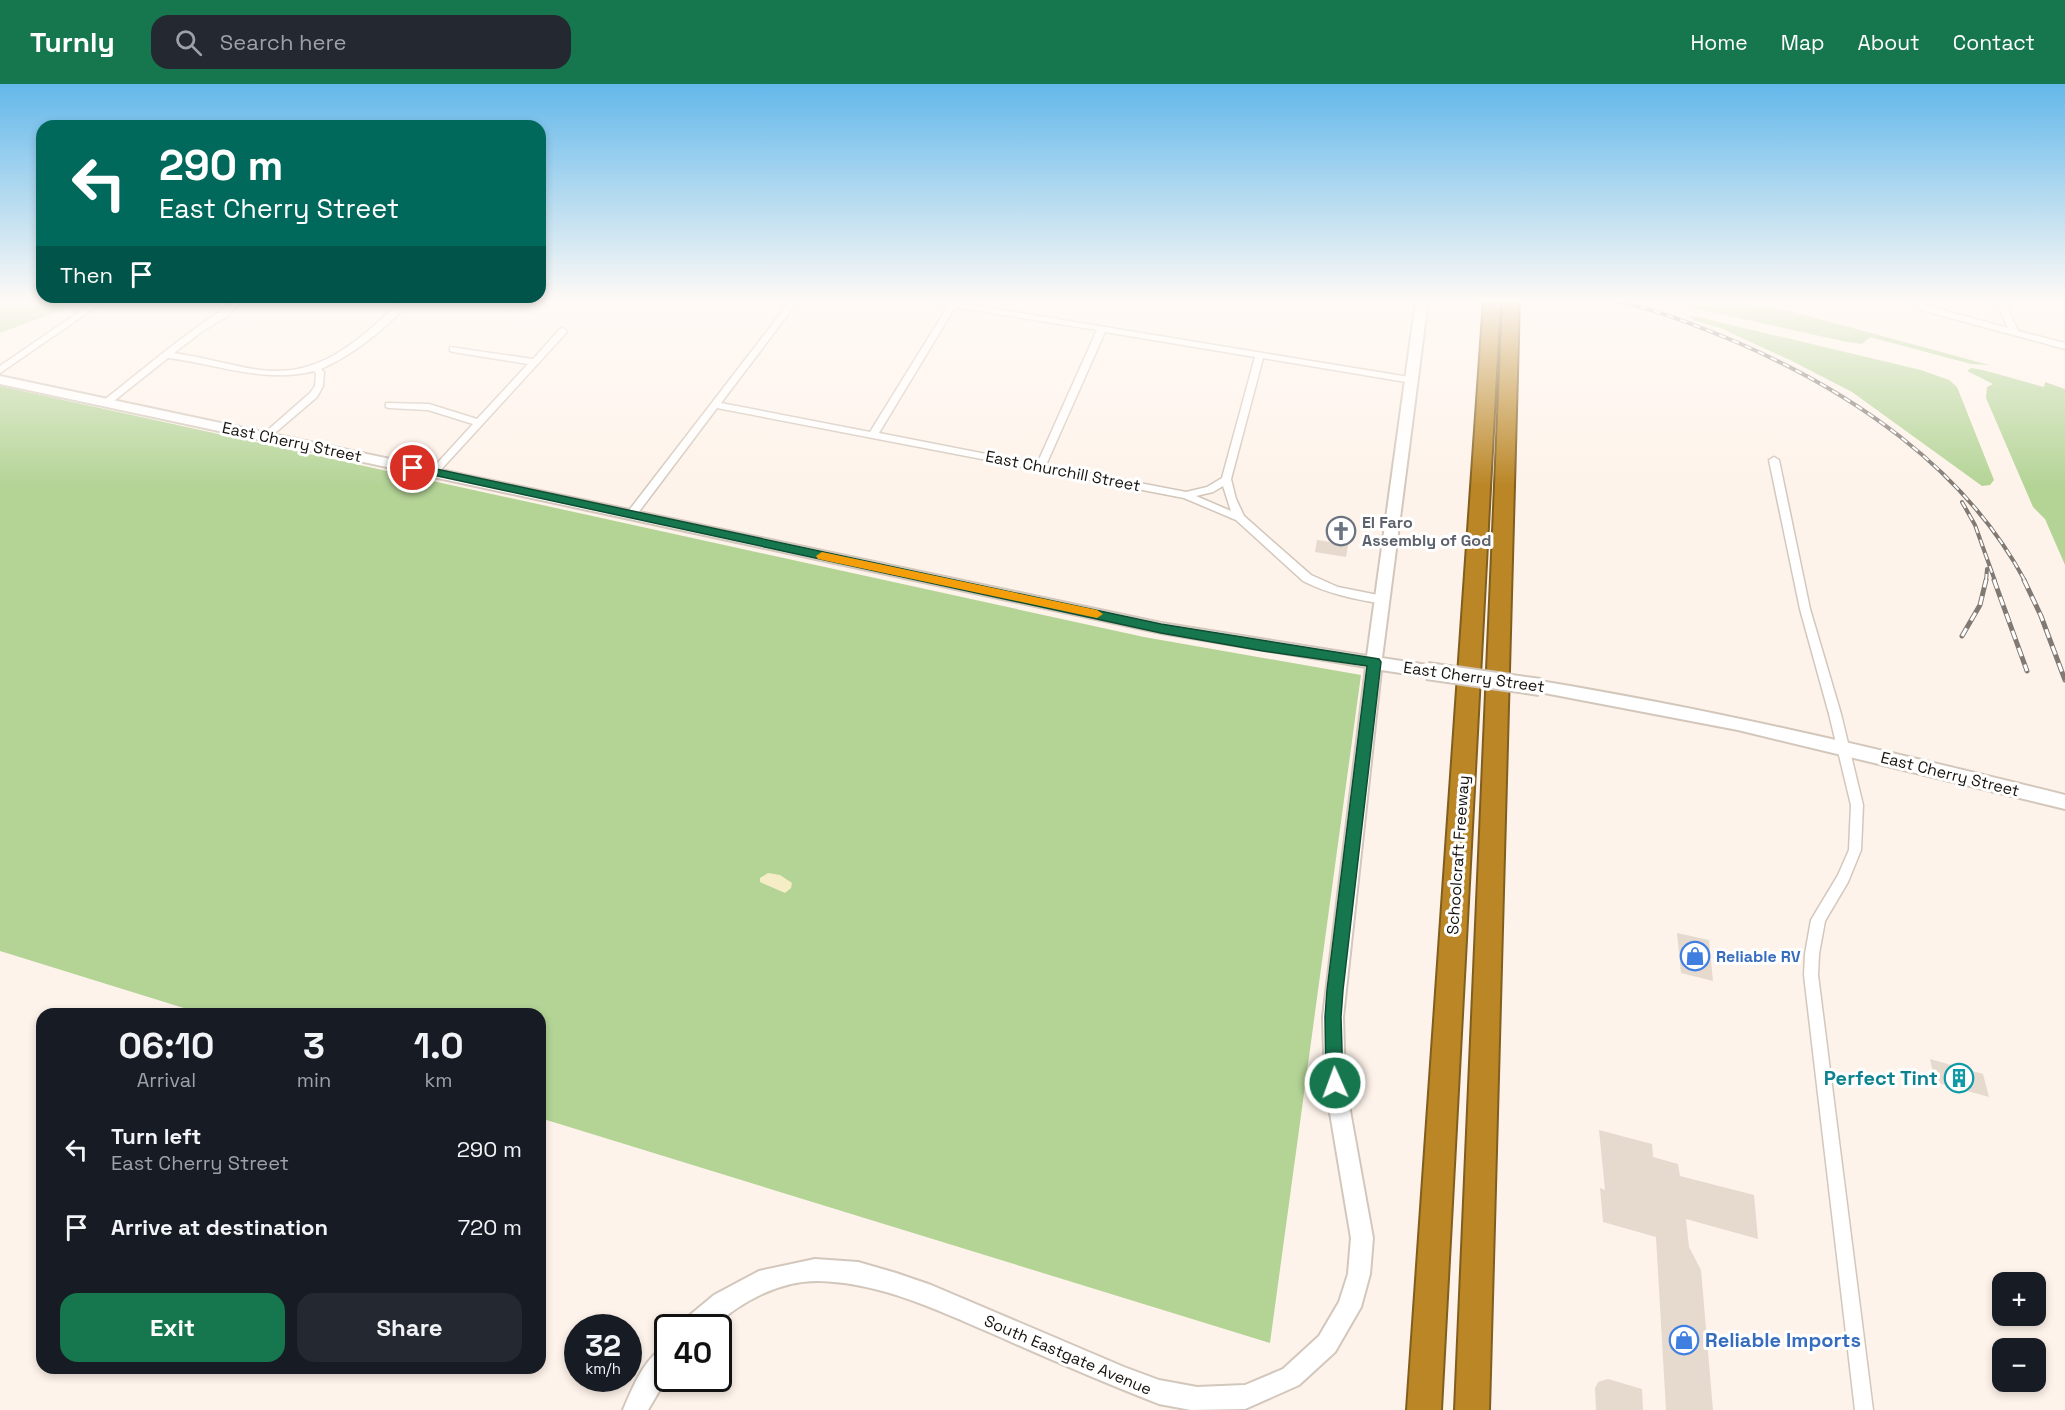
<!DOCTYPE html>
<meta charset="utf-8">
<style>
body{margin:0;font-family:"Space Grotesk",sans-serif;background:#242831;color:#f1f3f6;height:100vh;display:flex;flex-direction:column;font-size:22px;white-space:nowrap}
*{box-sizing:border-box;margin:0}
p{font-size:20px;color:#9ea1a6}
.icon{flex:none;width:33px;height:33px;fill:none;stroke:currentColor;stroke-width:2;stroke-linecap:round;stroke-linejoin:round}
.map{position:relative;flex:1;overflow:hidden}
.drawer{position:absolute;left:36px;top:924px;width:510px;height:366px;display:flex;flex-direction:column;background:#171b24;border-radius:18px;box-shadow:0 3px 9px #0003}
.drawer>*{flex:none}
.banner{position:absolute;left:36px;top:36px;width:510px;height:183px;border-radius:18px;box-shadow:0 3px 9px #0003;background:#00695c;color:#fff;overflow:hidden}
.buttons{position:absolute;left:1992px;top:1188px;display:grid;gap:12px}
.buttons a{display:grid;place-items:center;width:54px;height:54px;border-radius:12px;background:#171b24;box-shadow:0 3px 9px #0003;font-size:30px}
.speed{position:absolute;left:564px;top:1230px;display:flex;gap:12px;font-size:30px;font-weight:700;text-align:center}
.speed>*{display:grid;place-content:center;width:78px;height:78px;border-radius:50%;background:#171b24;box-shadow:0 3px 9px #0003;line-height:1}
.speed small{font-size:15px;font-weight:400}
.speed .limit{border:3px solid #111;border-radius:9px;background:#fff;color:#111}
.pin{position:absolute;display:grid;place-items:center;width:51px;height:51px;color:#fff;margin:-26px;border:3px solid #fff;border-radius:50%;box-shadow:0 2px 6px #0007}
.me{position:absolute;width:66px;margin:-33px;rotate:358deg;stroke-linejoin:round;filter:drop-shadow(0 0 4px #0008)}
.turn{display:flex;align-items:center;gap:21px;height:126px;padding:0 24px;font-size:27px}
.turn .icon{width:78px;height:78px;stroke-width:2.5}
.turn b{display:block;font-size:42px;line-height:51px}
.then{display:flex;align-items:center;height:57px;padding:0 24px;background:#0003;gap:12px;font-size:22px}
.eta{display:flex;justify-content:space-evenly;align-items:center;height:102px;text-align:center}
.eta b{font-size:36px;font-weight:700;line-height:42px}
.cta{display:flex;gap:12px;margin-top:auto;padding:12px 24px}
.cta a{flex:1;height:69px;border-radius:18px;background:#16774e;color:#fff;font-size:24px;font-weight:700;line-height:69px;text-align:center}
.cta a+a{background:#242831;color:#f1f3f6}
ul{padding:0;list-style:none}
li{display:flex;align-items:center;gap:18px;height:78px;padding:0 24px}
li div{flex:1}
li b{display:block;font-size:22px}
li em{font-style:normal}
header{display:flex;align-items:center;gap:36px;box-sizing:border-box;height:84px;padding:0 30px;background:#16774e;color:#fff}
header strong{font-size:28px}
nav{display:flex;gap:33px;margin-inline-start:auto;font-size:21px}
.search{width:420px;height:54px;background:#242831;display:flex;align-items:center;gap:15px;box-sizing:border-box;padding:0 21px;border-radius:18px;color:#9ea1a6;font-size:22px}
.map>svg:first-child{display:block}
</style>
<header>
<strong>Turnly</strong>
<div class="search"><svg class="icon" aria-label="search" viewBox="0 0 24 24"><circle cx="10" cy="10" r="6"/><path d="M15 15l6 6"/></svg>Search here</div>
<nav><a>Home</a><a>Map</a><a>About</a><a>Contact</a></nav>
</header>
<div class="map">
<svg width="2065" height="1326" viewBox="0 0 2065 1326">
<rect width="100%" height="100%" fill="#fef3ea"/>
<path fill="#b4d496" d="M0,216H89L0,249Z
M1657,216H1722L1790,227L1989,281L1971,280L1870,253L1862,260L1847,258Z
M1689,231L1921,286L1949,296L1957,303L1994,396L1990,401L1982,402L1852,308L1792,277L1720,244L1693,236Z
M1971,284L1983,286L2044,303L2045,298L2065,305V481L2045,435L2033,423L1986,314L1987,303L1993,300L1967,287Z
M0,302L1144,553L1361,591L1270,1259L540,1034V930H203L0,867Z"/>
<path fill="#f6ecc6" d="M768,789L780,791L792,799L791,804L785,809L760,798V794Z"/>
<path fill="#e6d9ce" d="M1334,435L1352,438L1346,473L1315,468L1317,456L1330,458Z
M1677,849L1709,856L1713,897L1681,889Z
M1930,975L1983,990L1989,1013L1935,998Z
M1599,1046L1652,1060L1653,1073L1678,1080L1680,1092L1754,1111L1758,1155L1686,1135L1689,1163L1701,1186L1713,1326H1666L1656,1153L1603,1138L1600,1104L1605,1106Z
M1608,1295L1642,1305L1643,1326H1596L1595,1304L1598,1298Z"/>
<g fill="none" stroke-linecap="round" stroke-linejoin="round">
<g stroke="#d3c7bc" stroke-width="3">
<path id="street" d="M96,216H106L0,289V282Z
M233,216H242L228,232L204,246L174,269C203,273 231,282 260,286C323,294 360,254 403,216H412C387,243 355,270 321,285L324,288L323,302L317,313L269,354L266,355L261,352L310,309L315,302L316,289L314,287C264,300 218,280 168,274L110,320H104V316C135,292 164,267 196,244C209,234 222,228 233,216Z
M791,216H799L721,319L870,348L948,222L924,216L953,218L1415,294V298L1412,299L1263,274L1231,395L1236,415L1244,432L1311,491L1338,503L1383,512L1388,516L1383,520C1355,515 1328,510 1303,497L1236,436L1184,414L717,324L635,433H627V429ZM955,223L1097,246L1037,380L879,349ZM1105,248L1255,273L1222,394L1207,403L1186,408L1046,381ZM1223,402L1231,427L1196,412L1213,408Z
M1904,216H1915L1927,222L2008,244L1997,219L2004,217L2018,247L2065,259V265L1921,226Z
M563,244L567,247L566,249L437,390H431V386L473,340L428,326L389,324L386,323V319L429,320L477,335L528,280L453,268L450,267V263L533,275L560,245Z
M1774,373L1779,376L1810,525L1841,630L1863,721L1861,766L1848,798L1825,837L1819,870L1818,891L1873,1326H1855L1804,891L1805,870L1811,836L1838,791L1849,766L1851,721L1829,630L1800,525L1769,376Z"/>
</g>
<g stroke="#d3c7bc" stroke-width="4">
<path id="secondary" d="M1416,216H1428L1382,574L1427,581L1433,583L1435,587L1433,591L1427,593L1381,586L1343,933L1345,999L1373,1154L1370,1190L1361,1223L1335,1268L1299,1301L1245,1325L1191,1326L1159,1320C1102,1298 1047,1274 991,1249C935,1225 879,1198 817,1197C777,1197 740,1219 711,1244H681L684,1236L714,1211L759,1187L815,1175L858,1178L896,1189L931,1201L1124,1283L1159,1296L1197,1303L1245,1301L1283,1285L1319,1252L1339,1218L1348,1190L1351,1154L1325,999L1323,933L1366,583L1161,549L0,300V292L1161,539L1367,572Z
M1540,597C1717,626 1891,668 2065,711V725L1738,646L1534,607L1532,603L1534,599Z
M668,1261V1292L648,1326H623C632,1305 645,1271 668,1261Z"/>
</g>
<g stroke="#815e1e" stroke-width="4">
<path id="highway" d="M1484,216H1500L1441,1326H1407Z
M1503,216H1519L1489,1326H1455Z"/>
</g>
<use href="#street" fill="#fff" fill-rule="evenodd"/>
<use href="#secondary" fill="#fff" fill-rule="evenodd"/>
<use href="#highway" fill="#ba8626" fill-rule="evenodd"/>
<g stroke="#817a74" stroke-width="4">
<path id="rail-far1" d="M1613,216C1655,225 1695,241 1734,257C1851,307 1964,383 2025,497
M1962,418L1975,441L1995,497
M1986,497L1987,485"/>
</g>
<g stroke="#817a74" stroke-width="5">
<path id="rail" d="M1994,496L2027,587
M2024,496L2041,532L2065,596
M1962,552L1980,521L1986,496"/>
</g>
<use href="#rail-far1" stroke="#fff" stroke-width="2" stroke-dasharray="7" stroke-linecap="butt"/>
<use href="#rail" stroke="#fff" stroke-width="3" stroke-dasharray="9" stroke-linecap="butt"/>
<g stroke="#d3c7bc" stroke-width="20" stroke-linecap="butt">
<path id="secondary-bridge" d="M1427,587L1540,603"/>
</g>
<use href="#secondary-bridge" stroke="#fff" stroke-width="16"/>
</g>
<linearGradient id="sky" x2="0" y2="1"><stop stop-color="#63b8ea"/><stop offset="0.54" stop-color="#fffaf6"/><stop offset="1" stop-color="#fffaf6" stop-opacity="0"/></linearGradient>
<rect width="2065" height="402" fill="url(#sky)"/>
<path fill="#16774e" stroke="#0e4d33" stroke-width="1.5" d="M413,380L1161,540L1379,575L1381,578L1343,906L1341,933L1343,999L1341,1005L1335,1007L1329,1005L1326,999L1325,933L1327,906L1367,582L1263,567L1161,549L410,386L408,384Z"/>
<path fill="#f59e0b" d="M822,468L1097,526L1103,530L1097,534L818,475L816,472Z"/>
<defs>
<g id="church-ring" transform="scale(1.5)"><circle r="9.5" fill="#fff" stroke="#6b7280" stroke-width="1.5"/><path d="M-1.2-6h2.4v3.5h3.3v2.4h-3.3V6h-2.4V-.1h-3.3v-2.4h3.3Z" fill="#6b7280"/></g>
<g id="shop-ring" transform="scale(1.5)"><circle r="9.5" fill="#fff" stroke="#3f7fe0" stroke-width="1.5"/><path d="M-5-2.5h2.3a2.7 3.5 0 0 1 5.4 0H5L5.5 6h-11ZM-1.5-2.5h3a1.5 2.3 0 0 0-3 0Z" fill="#3f7fe0"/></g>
<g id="building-ring" transform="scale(1.5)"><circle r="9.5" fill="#fff" stroke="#0f9aa8" stroke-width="1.5"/><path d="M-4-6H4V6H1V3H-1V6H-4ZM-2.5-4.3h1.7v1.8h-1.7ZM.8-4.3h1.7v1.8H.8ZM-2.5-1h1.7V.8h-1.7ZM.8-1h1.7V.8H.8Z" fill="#0f9aa8"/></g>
</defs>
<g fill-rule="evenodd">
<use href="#church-ring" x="1341" y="447"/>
<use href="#shop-ring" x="1695" y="872"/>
<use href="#building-ring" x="1959" y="994"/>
<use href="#shop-ring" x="1684" y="1256"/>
</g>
<g text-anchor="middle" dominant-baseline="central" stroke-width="6" stroke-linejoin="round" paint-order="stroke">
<g font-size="16" fill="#17130f" stroke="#fff">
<text transform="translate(292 358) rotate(12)">East Cherry Street</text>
<text transform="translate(1063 387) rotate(11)">East Churchill Street</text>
<text transform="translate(1474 593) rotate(8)">East Cherry Street</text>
<text transform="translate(1950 690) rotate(14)">East Cherry Street</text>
<text transform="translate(1458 771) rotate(-86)">Schoolcraft Freeway</text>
<text transform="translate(1068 1271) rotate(23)">South Eastgate Avenue</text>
</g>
<g font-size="16" font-weight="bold" fill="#5b616d" stroke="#fff" text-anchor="start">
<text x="1362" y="438">El Faro<tspan x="1362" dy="18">Assembly of God</tspan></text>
</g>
<g font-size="16" font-weight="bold" fill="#366cbe" stroke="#fff" text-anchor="start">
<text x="1716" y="872">Reliable RV</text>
</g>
<g font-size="20" font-weight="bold" fill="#0d838f" stroke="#fff" text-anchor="end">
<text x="1938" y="994">Perfect Tint</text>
</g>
<g font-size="20" font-weight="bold" fill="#366cbe" stroke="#fff" text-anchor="start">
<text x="1705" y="1256">Reliable Imports</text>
</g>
</g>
</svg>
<div class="buttons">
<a>+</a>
<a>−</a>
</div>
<div class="speed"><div>32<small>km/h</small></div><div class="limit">40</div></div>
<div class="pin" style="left:413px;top:384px;background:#d93025"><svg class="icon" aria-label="arrive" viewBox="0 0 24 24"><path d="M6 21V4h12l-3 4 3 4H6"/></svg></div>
<svg class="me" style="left:1335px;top:999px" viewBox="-20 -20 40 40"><circle r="17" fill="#16774e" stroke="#fff" stroke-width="3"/><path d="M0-11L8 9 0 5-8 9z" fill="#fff"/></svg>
<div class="banner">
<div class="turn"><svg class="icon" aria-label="left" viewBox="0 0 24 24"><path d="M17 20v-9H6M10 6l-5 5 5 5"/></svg><div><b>290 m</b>East Cherry Street</div></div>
<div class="then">Then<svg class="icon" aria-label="arrive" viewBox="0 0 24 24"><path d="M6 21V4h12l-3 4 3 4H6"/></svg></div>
</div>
<section class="drawer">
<div class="eta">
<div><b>06:10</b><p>Arrival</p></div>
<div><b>3</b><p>min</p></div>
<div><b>1.0</b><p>km</p></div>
</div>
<ul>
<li><svg class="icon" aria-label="left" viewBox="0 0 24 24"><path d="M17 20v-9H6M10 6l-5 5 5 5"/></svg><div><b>Turn left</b><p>East Cherry Street</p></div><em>290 m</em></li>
<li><svg class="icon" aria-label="arrive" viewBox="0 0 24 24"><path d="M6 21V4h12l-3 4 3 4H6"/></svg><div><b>Arrive at destination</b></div><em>720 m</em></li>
</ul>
<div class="cta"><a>Exit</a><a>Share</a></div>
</section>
</div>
